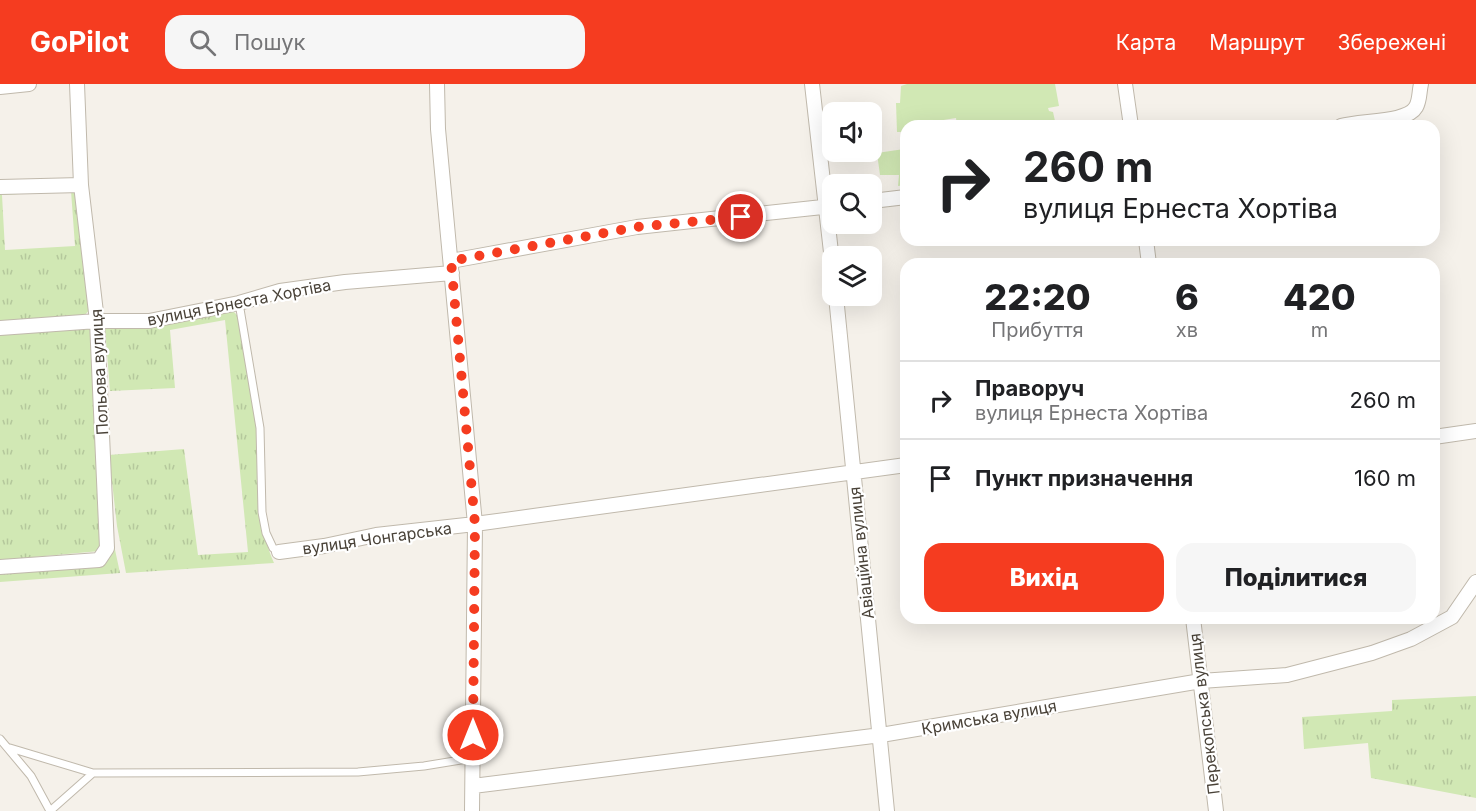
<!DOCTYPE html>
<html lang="uk">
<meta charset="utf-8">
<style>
body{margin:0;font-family:Inter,sans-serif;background:#f6f6f6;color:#202124;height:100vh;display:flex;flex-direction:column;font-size:22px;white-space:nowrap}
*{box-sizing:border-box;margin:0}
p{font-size:20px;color:#757577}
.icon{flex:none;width:33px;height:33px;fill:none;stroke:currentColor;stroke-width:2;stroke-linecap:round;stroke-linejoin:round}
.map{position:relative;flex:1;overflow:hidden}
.sheet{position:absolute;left:900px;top:174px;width:540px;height:366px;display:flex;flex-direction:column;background:#fff;border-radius:18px;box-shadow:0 6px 24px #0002}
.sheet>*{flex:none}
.top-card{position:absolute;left:900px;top:36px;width:540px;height:126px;border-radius:18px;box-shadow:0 6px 24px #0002;background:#fff;color:#202124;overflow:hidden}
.tools{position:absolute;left:822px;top:18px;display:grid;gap:12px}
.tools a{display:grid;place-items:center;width:60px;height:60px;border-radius:12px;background:#fff;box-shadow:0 6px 24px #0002;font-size:30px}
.pin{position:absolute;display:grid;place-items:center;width:51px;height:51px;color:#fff;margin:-26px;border:3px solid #fff;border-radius:50%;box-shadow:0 2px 6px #0007}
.me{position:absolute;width:66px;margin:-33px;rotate:0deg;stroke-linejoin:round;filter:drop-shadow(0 0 4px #0008)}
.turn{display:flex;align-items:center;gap:21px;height:126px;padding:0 24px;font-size:27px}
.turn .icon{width:78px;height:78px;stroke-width:2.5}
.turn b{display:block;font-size:42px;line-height:51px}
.eta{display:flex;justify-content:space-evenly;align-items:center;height:102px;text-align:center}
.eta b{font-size:36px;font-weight:800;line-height:42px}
.action{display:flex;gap:12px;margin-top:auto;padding:12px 24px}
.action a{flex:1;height:69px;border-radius:18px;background:#f53c20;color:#fff;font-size:24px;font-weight:800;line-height:69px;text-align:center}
.action a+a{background:#f6f6f6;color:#202124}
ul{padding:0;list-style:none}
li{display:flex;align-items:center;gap:18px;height:78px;padding:0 24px;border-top:2px solid #e0e0e0}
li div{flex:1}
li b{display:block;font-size:22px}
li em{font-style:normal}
header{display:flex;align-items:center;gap:36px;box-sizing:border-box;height:84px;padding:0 30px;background:#f53c20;color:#fff}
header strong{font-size:28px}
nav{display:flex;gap:33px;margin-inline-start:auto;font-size:21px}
.search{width:420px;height:54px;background:#f6f6f6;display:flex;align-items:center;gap:15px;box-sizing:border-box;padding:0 21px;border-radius:18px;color:#757577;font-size:22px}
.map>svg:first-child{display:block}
</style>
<header>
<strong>GoPilot</strong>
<div class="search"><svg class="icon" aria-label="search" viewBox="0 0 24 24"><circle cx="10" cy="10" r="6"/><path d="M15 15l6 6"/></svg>Пошук</div>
<nav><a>Карта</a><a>Маршрут</a><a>Збережені</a></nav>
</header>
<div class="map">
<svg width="1476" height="727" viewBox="0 0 1476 727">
<defs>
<pattern id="grass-tufts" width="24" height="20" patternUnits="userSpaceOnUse" patternTransform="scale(1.5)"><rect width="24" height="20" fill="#d1e8b4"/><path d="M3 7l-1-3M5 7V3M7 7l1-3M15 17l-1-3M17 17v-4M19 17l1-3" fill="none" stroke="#b5c89c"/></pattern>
</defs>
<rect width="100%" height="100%" fill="#f5f1ea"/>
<path fill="url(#grass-tufts)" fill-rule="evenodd" d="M64,94L78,96L93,222L83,233L0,241V99ZM71,107L75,162L5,166L2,111Z
M231,225L239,233C245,272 256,312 259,352C263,396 255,437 274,479L126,489L117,442L109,371L184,365L198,471L248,468L225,236L170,246L175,304L110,307L105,244L107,240Z
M95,240L111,443L100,467L0,476V246Z
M114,461L120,489L0,498V481L90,475Z
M1476,612V714L1371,694L1368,659L1304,665L1302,633L1392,627V616Z"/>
<path fill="#d1e8b4" d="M907,0H1055L1059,22L1048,24L1049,27L1053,28L1055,37L1050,38V42H957L956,34L931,38V42H906V101L898,102L899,91H880L877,69L904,65L902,48H897L896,19H900L901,2Z"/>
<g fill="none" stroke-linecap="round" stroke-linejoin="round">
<g stroke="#c0b9ac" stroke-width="9">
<path id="service" d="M239,219L260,344L262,428L266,449L273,464L279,468
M0,655L31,692L50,727
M10,664L93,689
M50,727L93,689L358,688L424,682L473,674"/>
</g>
<g stroke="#c0b9ac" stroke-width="16">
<path id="minor" d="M437,0L438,45L475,440L472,727
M812,0L832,177
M1125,0L1131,42
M0,3L29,0
M1341,42C1362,36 1407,39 1416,23C1420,16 1419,8 1421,0
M0,103L81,101
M872,117L906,113
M1146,156L1149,180
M451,177L637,143L832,122
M836,212L887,727
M0,244L97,237H149L239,219L280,207L345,198L452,189
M1434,353L1476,347
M279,468L324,462L376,451L475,440L906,381
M0,483L99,476L107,464L97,237L81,101L77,0
M1193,534L1216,727
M473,702L881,651L1201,597L1287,591L1372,569L1411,555L1452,533L1476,498"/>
</g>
<use href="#service" stroke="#fff" stroke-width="7"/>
<use href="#minor" stroke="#fff" stroke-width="14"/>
</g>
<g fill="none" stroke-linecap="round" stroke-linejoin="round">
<path stroke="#f53c20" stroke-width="10" stroke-dasharray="0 18" d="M473,651L475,440L451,177L637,143L741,133"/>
</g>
<g text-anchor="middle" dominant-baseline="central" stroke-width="4.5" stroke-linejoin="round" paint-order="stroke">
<g font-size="16" fill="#494238" stroke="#fff">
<text transform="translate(239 218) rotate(-11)">вулиця Ернеста Хортіва</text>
<text transform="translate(99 288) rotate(-93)">Польова вулиця</text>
<text transform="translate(377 454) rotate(-8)">вулиця Чонгарська</text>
<text transform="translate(861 469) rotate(-96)">Авіаційна вулиця</text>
<text transform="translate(1204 630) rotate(-97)">Перекопська вулиця</text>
<text transform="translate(989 633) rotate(-10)">Кримська вулиця</text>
</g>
</g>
</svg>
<div class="tools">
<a><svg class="icon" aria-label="sound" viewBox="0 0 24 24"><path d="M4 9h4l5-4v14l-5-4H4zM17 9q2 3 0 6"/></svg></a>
<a><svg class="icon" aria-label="search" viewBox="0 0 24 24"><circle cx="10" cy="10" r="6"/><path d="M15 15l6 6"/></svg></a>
<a><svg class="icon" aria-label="layers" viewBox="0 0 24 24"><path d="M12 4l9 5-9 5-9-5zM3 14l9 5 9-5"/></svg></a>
</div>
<div class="pin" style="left:741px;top:133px;background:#d93025"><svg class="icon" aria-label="arrive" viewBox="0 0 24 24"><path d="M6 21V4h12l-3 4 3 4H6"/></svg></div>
<svg class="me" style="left:473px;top:651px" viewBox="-20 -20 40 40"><circle r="17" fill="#f53c20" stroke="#fff" stroke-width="3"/><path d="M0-11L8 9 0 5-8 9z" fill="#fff"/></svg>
<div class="top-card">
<div class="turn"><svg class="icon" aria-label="right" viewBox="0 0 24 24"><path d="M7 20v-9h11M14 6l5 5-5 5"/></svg><div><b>260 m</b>вулиця Ернеста Хортіва</div></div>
</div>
<section class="sheet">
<div class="eta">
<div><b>22:20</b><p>Прибуття</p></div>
<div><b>6</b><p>хв</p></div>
<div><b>420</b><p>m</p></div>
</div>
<ul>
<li><svg class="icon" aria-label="right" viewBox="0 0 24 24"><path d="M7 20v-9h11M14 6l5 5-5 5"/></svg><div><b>Праворуч</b><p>вулиця Ернеста Хортіва</p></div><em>260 m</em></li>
<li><svg class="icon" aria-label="arrive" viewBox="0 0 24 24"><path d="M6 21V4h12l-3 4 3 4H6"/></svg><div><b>Пункт призначення</b></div><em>160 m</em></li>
</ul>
<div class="action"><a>Вихід</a><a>Поділитися</a></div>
</section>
</div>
